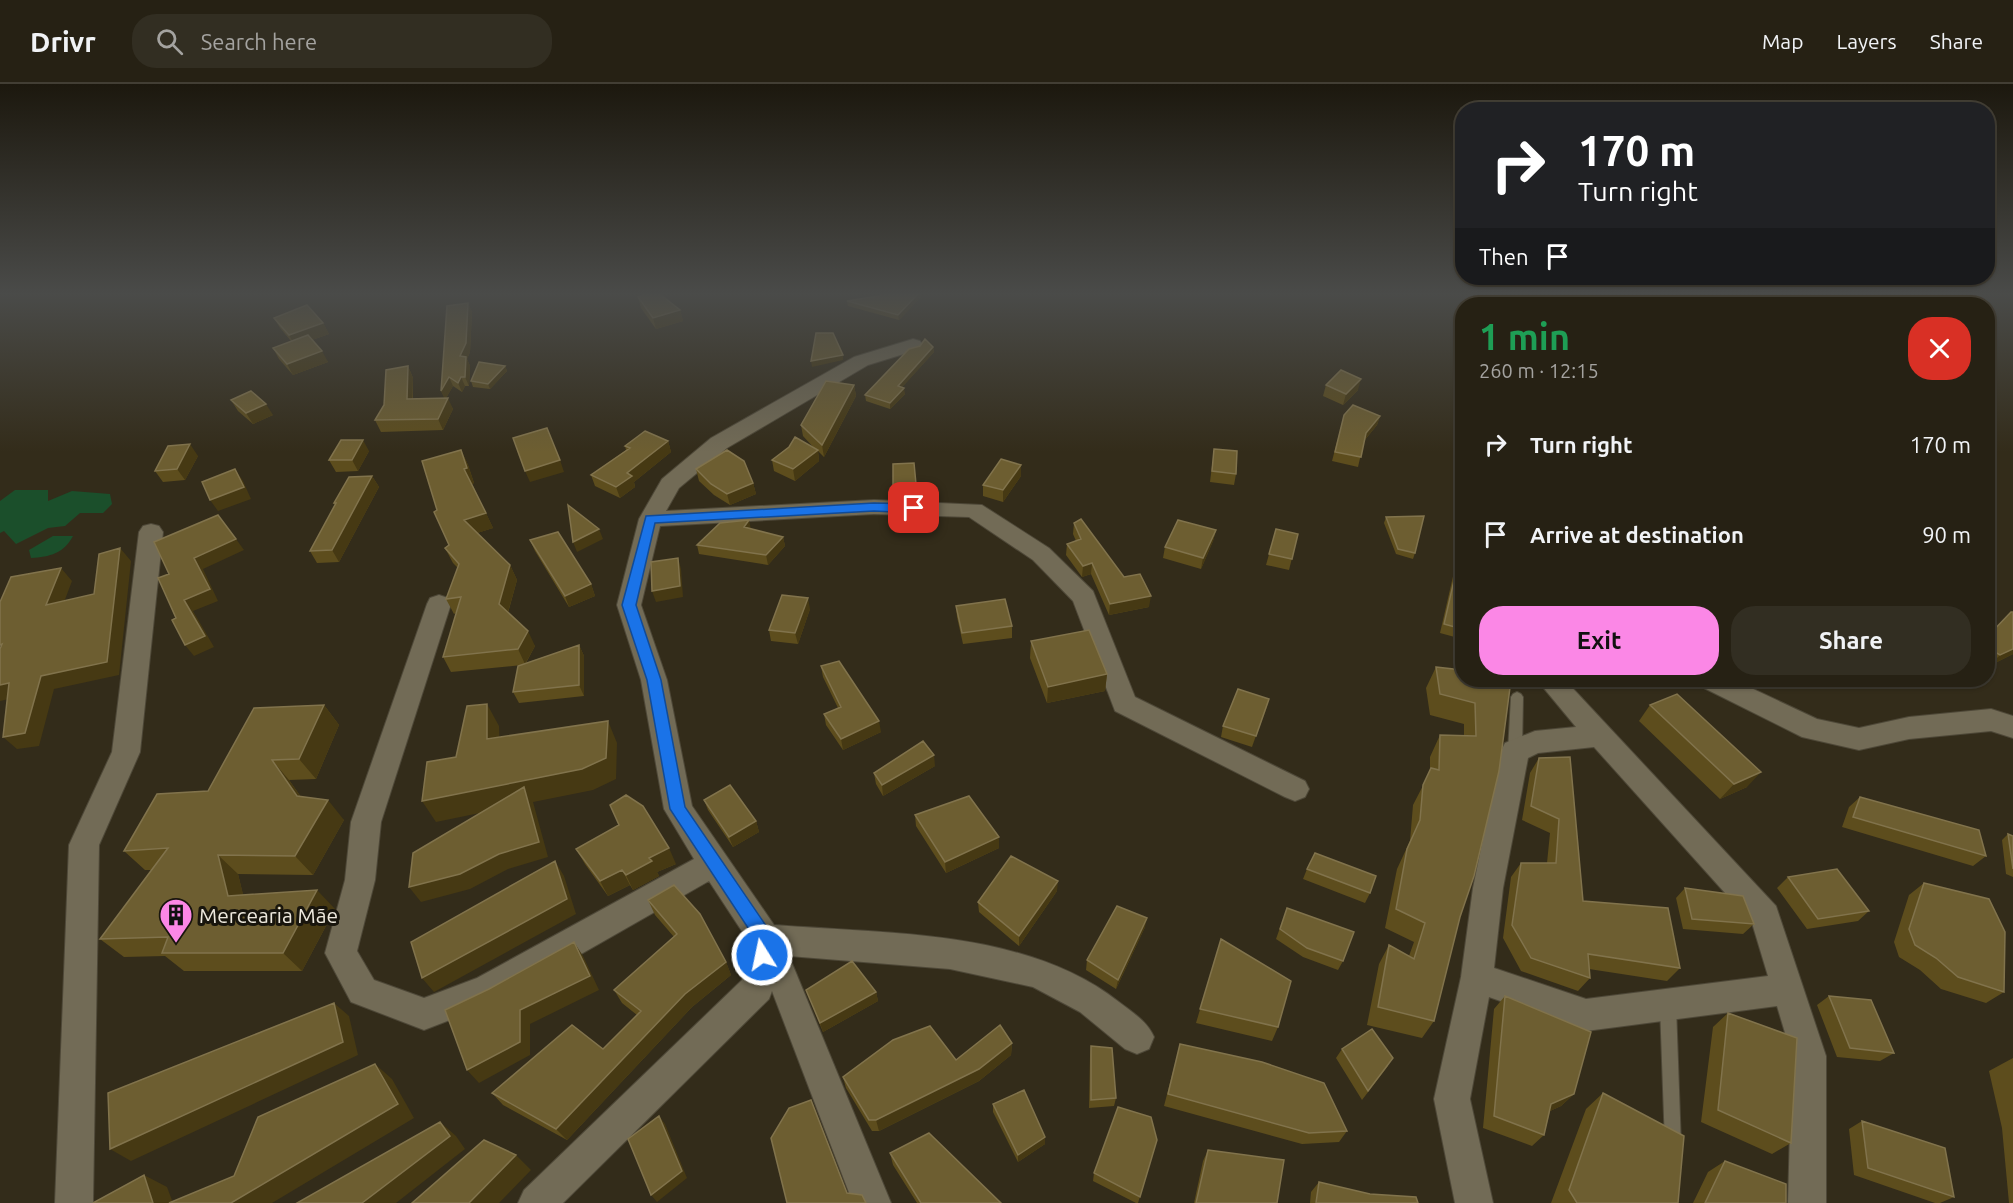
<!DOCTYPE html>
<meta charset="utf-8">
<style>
body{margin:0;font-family:Ubuntu,sans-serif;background:#322e22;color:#f1f3f6;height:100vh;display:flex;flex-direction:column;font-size:22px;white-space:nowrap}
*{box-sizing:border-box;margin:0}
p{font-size:20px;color:#a4a3a0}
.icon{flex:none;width:33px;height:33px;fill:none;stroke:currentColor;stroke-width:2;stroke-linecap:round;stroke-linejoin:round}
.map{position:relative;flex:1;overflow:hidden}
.side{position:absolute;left:1455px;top:213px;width:540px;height:390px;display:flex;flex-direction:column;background:#262114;border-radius:24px;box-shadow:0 2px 4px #0004,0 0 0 2px #423e34}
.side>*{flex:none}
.banner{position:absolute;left:1455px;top:18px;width:540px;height:183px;border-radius:24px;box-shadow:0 2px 4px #0004,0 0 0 2px #423e34;background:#202124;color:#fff;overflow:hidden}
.pin{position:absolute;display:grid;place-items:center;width:51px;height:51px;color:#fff;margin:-26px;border-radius:12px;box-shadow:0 3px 9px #0006}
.me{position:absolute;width:66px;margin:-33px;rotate:350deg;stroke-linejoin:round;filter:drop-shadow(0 0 4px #0008)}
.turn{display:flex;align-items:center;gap:21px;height:126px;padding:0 24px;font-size:27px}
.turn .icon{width:78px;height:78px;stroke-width:2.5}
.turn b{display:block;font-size:42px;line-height:51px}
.then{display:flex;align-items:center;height:57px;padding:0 24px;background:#0003;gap:12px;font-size:22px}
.round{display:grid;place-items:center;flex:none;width:63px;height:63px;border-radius:24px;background:#322e22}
.summary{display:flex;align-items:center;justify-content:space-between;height:102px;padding:0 24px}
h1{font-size:36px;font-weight:700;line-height:45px;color:#1e9e55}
.action{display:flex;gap:12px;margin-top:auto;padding:12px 24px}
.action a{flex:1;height:69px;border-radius:24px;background:#fb87e6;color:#111;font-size:24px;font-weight:700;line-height:69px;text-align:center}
.action a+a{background:#322e22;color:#f1f3f6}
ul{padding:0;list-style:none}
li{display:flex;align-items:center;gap:18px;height:90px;padding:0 24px}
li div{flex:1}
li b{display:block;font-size:22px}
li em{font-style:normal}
header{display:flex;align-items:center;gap:36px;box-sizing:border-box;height:84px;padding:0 30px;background:#262114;border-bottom:2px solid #423e34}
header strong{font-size:28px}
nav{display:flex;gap:33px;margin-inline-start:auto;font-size:21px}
.search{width:420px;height:54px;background:#322e22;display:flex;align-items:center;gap:15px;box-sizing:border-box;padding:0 21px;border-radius:24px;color:#a4a3a0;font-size:22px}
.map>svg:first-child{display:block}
</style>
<header>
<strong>Drivr</strong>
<div class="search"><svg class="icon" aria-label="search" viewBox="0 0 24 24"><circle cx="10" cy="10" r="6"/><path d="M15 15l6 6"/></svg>Search here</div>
<nav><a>Map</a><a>Layers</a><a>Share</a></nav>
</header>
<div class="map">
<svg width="2013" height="1119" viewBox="0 0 2013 1119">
<rect width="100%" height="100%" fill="#332c1a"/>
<path fill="#1b4f2b" d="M15,406H48V417L72,407L110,410L112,420L103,429H80L65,442L48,444L16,460L4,447L0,449V417Z
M53,452H73C64,469 50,473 31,474L29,466Z"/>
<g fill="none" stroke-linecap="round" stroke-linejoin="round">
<g stroke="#4e4838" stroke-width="2">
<path id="service" d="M1517,608L1521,610L1523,613L1522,667L1520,671L1515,672L1510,671L1508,667L1511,613L1513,610Z
M1668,914L1674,917L1676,922L1681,1061L1679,1067L1673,1069L1667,1067L1665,1061L1660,922L1662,917Z"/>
</g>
<g stroke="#4e4838" stroke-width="2">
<path id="minor" d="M913,255L920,257L923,261L920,265L868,281L727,364L679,404L666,427L874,416L982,421L1049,464L1093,507L1135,613L1305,697L1309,705L1305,713L1295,717L1285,713L1115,627L1073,517L1033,476L969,433L874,430L660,442L641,521L667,596L692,722L774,841C887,850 1026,845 1119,918C1133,929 1147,937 1154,953L1149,965L1137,970L1125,965L1080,928L1033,903L950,885L789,872L891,1119H853L772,907L769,915L563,1119H518L524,1106L742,896L749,858L709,797L499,917L424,946L351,918L325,869L345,796L351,738L427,520L430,514L439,511L448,514L451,520L381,738L375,796L357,867L374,896L424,914L477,894L694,775L664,725L641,596L617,521L639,435L662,395L711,354L854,273Z
M151,440L159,442L163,448L140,668L99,761L93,1119H55L69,761L112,668L139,448L143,442Z
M1537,596H1565L1776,822L1826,972V1119H1788L1792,972L1777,922L1586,947L1489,913L1470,1015L1493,1119H1455L1434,1015L1461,893L1473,804L1501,667L1505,659L1535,647L1576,643ZM1594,663L1752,839L1768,892L1586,915L1494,884L1503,804L1528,674L1538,669Z
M1698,596H1734L1817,635L1859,644L1909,633L1991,625L2013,632V654L1991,647L1909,655L1859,666L1802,653L1702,603Z"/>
</g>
<use href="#service" fill="#726b56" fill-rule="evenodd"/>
<use href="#minor" fill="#726b56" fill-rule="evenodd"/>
</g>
<path fill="#5d4d1d" d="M881,211H922V212L899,236L848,222L847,217Z
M638,213L680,226L683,237L656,245L641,224Z
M468,219L472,228L470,268L467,275L470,282L469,302H465L462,308L453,302L446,314L453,325L443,346L381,348L375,336L408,282L413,294V315L445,314L441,307Z
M274,234L323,239L329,250L312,256L328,278L293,291L279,275L273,264L291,257L280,244Z
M933,263L934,268L902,303L905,310L890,325L866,317L865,311Z
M505,282L507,287L490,305L473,303L471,297Z
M854,301L856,312L824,373L818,367L819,377L795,397L774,387L772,376L789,363L815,365L803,352L801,341Z
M1326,301L1358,306L1343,321L1323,312Z
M231,316L273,331L253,340L238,327Z
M1344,331L1380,332L1377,341L1364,357L1358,383L1332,377Z
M668,357L671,368L634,398L635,403L620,414L595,402L591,391L626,366L625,362Z
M1214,365L1236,390L1234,401L1210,398Z
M461,366L468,381L474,399L472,400L493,444L477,449L510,481L517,496L508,529L535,562L526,579L579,561L584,572V612L519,619L513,608L522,581L451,588L443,573L456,529L454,530L446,515L458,484L453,479L445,464L449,461Z
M369,367L358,387L336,388L329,376Z
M198,372L185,396L163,398L155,387Z
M914,379L916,412L895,413L893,402Z
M696,385L753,399L756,410L730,421L714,411L699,397Z
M372,392L379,403L339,478L317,479L310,467L335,421L334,419Z
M1021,392L1003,418L983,412V401Z
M1386,433L1415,469L1413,475L1396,470L1384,439Z
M1074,439L1124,493L1149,523L1109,531L1091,490L1082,493L1066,471L1067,460L1076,457L1073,450Z
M751,445L783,453L785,462L768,481L699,470L697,461Z
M1276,445L1298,450L1289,486L1266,481Z
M1216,446L1213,457L1201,485L1163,474L1165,463Z
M530,456L591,500L595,512L569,523L535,467Z
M1458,479H1462V555L1440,549L1454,488Z
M956,522L1012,542V554L963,560L957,533Z
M810,525L798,560L771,557L769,546Z
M1988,552L2013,570L1989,582L1988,580Z
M1031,557L1107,590L1105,607L1047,619L1030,574Z
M821,582L881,648L843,666L826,641L824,630L838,624L823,593Z
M1436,583L1511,596L1460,833L1434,937L1422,954L1367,941L1379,880L1389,861L1409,872L1414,858L1385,844L1397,785L1410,757L1413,721L1430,688V673L1440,651L1464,652V640L1430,631L1426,604Z
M1269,615L1252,663L1221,653L1223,642Z
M324,621L339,641L316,695L289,696L301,713L344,736L313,791L238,790L243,811L335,825L302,887H184L165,872L124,873L100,855L152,786H145L124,767L208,707Z
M1650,621L1747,703L1720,715L1639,637Z
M1570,673L1583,817L1680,884L1667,897L1589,885L1590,894L1578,907L1521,887L1503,854L1511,793L1521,779H1547L1550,749L1522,736L1530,689L1539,674Z
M935,682L883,712L876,700L874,689Z
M1860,713L1986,772L1973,782L1842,743L1849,723Z
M704,716L756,737L759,748L733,763L708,726Z
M915,731L999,764L946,789L916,742Z
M2008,750L2013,752V793L2006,790L2002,756Z
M576,765L676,780L657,788L659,792L633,806L630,801L608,812L585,780Z
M1307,785L1370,809L1365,819L1303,795Z
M1788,793L1869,827L1858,837L1807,845L1777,804Z
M1924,799L2004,908L1986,919L1941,905L1920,886L1899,873L1894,858L1909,811Z
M1685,804L1754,840L1743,850L1683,845L1676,814Z
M1057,807L1019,862L979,828L978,818Z
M648,816L726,878L731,891L692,923L567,1056L503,1021L492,1009L603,965L637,931L622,919L614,906L674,853L655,831Z
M1287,824L1343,877L1338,886L1303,873L1276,855Z
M1145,843L1116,905L1086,886L1087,876Z
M1221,855L1278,943L1272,957L1196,939Z
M806,906L876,908L878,917L823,948Z
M1505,912L1574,1010L1561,1022L1550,1027L1544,1051L1532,1062L1483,1044L1494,925Z
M1829,912L1894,969L1880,977L1837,973L1817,921Z
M1728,929L1791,1059L1772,1070L1701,1038L1713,943Z
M1012,959L1011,971L979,997L879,1047H872L846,1004L843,993L956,976Z
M1180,960L1347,1047L1339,1058L1302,1060L1164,1022Z
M1091,962L1116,1014L1114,1022L1089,1024L1090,971Z
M1342,965L1388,982L1362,1016L1336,974Z
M2013,974V1119H2009L2002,1044L1989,987Z
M1603,1009L1678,1119H1551L1586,1025Z
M993,1020L1045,1053V1060L1018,1078L993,1028Z
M1862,1037L1954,1113L1940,1119H1935L1854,1091L1849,1045Z
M1157,1056L1138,1119H1136L1093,1097L1094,1089Z
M1208,1066L1277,1119H1194L1203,1077Z
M890,1069L1001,1119H917L893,1081Z
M1725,1077L1786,1119H1693L1708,1088Z
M1319,1098L1370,1110L1418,1119H1310L1311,1108Z"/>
<path fill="#463913" d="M917,211L922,212L899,236L898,231Z
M468,219L472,228L470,268L467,275L470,282L469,302L465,293L460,272Z
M680,226L683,237L656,245L653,234Z
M323,239L329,250L295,262L289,251Z
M933,263L934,268L898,308V302Z
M322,267L328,278L293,291L287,280Z
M843,271V276L812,283L811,277Z
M408,282L413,294L412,326L407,315Z
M505,282L507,287L490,305L488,300Z
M449,293L453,302L445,316L441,307Z
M461,293L465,302L462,308L458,299Z
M1361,295L1358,306L1343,321L1346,310Z
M854,301L856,312L824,373L822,361Z
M904,304L905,310L890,325V319Z
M448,314L453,325L443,346L438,335Z
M266,320L273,331L253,340L246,329Z
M1380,332L1377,341L1363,358L1366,349Z
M363,356L369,367L358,387L352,376Z
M668,357L671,368L634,398L635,403L620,414L616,403L627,389Z
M190,360L198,372L185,396L177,385Z
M461,366L468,381L474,399L471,400L464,385Z
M818,366L819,377L795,397L793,385Z
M560,376L564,388L530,398L525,387Z
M1021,381V392L1003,418V406Z
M235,385L243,397L251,415L218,427L210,416Z
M372,392L379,403L339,478L332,466Z
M753,399L756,410L730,421L727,410Z
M486,429L493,444L471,451L464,436Z
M749,436L751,446L744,443Z
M599,445L603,455L577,468L573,458Z
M1216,446L1213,457L1201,485L1203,474Z
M783,453L785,462L768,481L766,471Z
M236,455L244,466L203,485L218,517L193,527L214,563L194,572L185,561L184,516L194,474Z
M120,464L131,477L119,591L54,605L39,662L17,665L3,653L41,592L107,578Z
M678,474L681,485L683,513L656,518L652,507Z
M1092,479L1091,490L1082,493L1083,482Z
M510,481L517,496L506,535L499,520Z
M61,484L72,497L58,534L46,521Z
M591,500L595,512L569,523L565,512Z
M1151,512L1149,523L1109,531L1110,520Z
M808,514L810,525L798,560L795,549Z
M528,547L535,562L525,580L518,565Z
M579,561L584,572V612L579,601Z
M2013,565V570L1989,582L2000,571Z
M1107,590L1105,607L1047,619L1048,603Z
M9,599L22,612L0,617V601Z
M1269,615L1266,626L1252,663L1256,652Z
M487,620L499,642L500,677L487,655Z
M324,621L339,641L316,695L299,675Z
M608,637L617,659L616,695L593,706L533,718L548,773L508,785L470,805L421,818L409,803L528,719L436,738L422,717Z
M879,637L881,648L843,666L841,655Z
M934,671L935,682L883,712L882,701Z
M272,676L289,696L314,732L297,712Z
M1761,688L1747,703L1720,715L1734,700Z
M328,716L344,736L313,791L295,772Z
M756,737L759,748L733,763L729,753Z
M999,753V764L946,789L945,778Z
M669,764L676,780L657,788L659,792L633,806L626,791L649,774Z
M218,771L238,790L248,830L228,812Z
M555,777L564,792L576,830L434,908L422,894Z
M622,786L630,801L608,812L600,797Z
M1058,797L1057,807L1019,862V852Z
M317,806L335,825L302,887L283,869Z
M1147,834L1145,843L1116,905L1118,896Z
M574,858L583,872L599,906L530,940V971L479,999L467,986L520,926Z
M726,878L731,891L692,923L567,1056L556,1045L685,910Z
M876,908L878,917L823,948L820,939Z
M334,919L349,932L358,971L131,1077L110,1065Z
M1012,959L1011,971L979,997L879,1047L876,1036Z
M375,980L392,995L414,1034L272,1119H231Z
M1574,1010L1561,1022L1539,1032L1551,1020Z
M659,1032L665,1040L687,1094L657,1118L651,1111Z
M440,1038L456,1052L465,1065L396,1119H362Z
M1045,1053V1060L1018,1078V1071Z
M516,1071L531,1086L499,1119H469Z
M144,1091L167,1103L173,1119H153Z"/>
<path fill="#6d5e31" stroke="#81734c" stroke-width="1.5" d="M642,211H661L680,226L653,234L638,213Z
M917,211L898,231L847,217L884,211Z
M468,219L466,259L460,272L466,273L465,293H461L458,299L449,293L441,307L447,222Z
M307,221L323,239L289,251L274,234Z
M816,249H833L843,271L811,277Z
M308,251L322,267L287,280L273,264Z
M925,255L933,263L898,302L904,304L890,319L865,311L909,265L920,262Z
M479,278L505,282L488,300L471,297Z
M408,282L407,315L448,314L438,335L375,336L384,321L386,286Z
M1341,286L1361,295L1346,310L1326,301Z
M826,297L854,301L822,361L801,341Z
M251,307L266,320L246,329L231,316Z
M1353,321L1380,332L1366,349L1361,373L1335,368L1344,331Z
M547,344L560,376L525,387L513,354Z
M645,347L668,357L627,389L632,392L616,403L591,391L630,364L625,362Z
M795,353L818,366L793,385L772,376L789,363Z
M341,356H363L352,376H329Z
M190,360L177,385L155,387L168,362Z
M1214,365L1237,367L1236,390L1212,387Z
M461,366L467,384L464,385L486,429L464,436L510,481L499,520L528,547L518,565L443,573L461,513L446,515L459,480L445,464L449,461L434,428L437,426L422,377Z
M727,366L744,377L753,399L727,410L711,400L696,385Z
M1001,375L1021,381L1003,406L983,401Z
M914,379L916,400L893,402V380Z
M235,385L244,403L210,416L202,398Z
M372,392L332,466L310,467L336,419H334L349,393Z
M568,421L599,445L573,458Z
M218,431L236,455L194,474L210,505L184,516L205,552L185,561L172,536L176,534L158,494L169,490L154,458Z
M1424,432L1415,469L1398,465L1386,433Z
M1081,435L1124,493L1140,490L1151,512L1110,520L1092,479L1083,482L1067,460L1081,455L1074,439Z
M749,436L744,443L783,453L766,471L697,461L720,439Z
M1178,436L1216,446L1203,474L1165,463Z
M1276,445L1298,450L1292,475L1269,470Z
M558,448L591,500L565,512L530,456Z
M120,464L107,578L41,592L25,649L3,653L9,599L0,601V565L2,560L0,561V518L11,493L61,484L46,521L94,510L99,470Z
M678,474L680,502L652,507L651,478Z
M1458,479H1462V545L1444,540Z
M782,511L808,514L795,549L769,546Z
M1005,515L1012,542L962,549L956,522Z
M2011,528H2013V565L2000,571L1988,564V552Z
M1089,546L1107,590L1048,603L1031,557Z
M579,561V601L513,608L518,582Z
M839,577L879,637L841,655L824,630L841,623L821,582Z
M1436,583L1462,586V596H1511L1499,687L1474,792L1460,833L1434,937L1378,923L1389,861L1414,875L1425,839L1396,825L1407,765L1420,736L1423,701L1431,684L1439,686L1440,651L1476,652L1475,619L1440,610Z
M1238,605L1269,615L1256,652L1223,642Z
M1677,610L1761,688L1734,700L1650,621Z
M487,620V655L608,637L606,674L582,685L422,717L427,678L456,673L467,622Z
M324,621L299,675L272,676L297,712L328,716L295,772L218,771L228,812L317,806L283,869H162L168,853L100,855L168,764L124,767L157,710L208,707L254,624Z
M923,657L934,671L882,701L874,689Z
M1570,673L1583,817L1668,824L1680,884L1588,870L1590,894L1531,874L1512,841L1521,779H1556L1559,735L1531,722L1539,674Z
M730,701L756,737L729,753L704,716Z
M524,703L539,758L499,770L460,790L409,803L413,769Z
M626,711L643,722L669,764L649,774L652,777L626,791L622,786L600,797L576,765L619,741L610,721Z
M969,712L999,753L945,778L915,731Z
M1860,713L1979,746L1986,772L1853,733Z
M2008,750L2013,752V785Z
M1315,769L1376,792L1370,809L1307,785Z
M1011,772L1058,797L1019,852L978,818Z
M555,777L567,815L422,894L411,858Z
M1837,785L1869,827L1818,835L1788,793Z
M1924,799L1989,815L2005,848L2004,908L1958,893L1936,874L1915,861L1909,845Z
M674,801L700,830L726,878L685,910L556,1045L492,1009L572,941L603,965L641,927L614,906L677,850L648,816Z
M1685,804L1743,812L1754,840L1692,835Z
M1117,822L1147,834L1118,896L1087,876Z
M1287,824L1354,848L1343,877L1307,864L1280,845Z
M1221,855L1291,897L1278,943L1200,925Z
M574,858L590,892L520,926V958L467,986L445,926L489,905Z
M852,877L876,908L820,939L806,906Z
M1505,912L1591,948L1574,1010L1551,1020L1544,1051L1494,1032Z
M1829,912L1871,916L1894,969L1850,964Z
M334,919L343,958L110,1065L108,1009Z
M1728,929L1797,954L1791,1059L1718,1026Z
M1000,941L1012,959L979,985L876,1036H869L843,993L893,956L930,942L956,976Z
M1372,945L1393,974L1368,1007L1342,965Z
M1180,960L1262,978L1324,999L1347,1047L1309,1049L1168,1010Z
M1091,962L1112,964L1116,1014L1091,1016Z
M375,980L398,1020L231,1119H169L234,1092L258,1033Z
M1024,1006L1045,1053L1018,1071L993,1020Z
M1603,1009L1684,1052L1678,1119H1577L1569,1106Z
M811,1016L847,1109L862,1111L866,1119H787L771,1054L789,1024Z
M1118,1023L1151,1033L1157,1056L1140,1113L1094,1089Z
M659,1032L682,1087L651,1111L628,1055Z
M1862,1037L1945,1064L1954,1113L1868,1084Z
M440,1038L450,1052L362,1119H297Z
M929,1049L1001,1119H921L890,1069Z
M484,1056L516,1071L469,1119H412Z
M1208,1066L1284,1076L1277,1119H1196Z
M1725,1077L1786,1100V1119H1705Z
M144,1091L153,1119H93Z
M1319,1098L1370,1110L1416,1113L1418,1119H1316Z"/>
<linearGradient id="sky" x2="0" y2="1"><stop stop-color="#1c180e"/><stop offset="0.57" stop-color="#4a4b49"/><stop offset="1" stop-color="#4a4b49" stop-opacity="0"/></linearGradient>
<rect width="2013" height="368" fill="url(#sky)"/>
<path fill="#1a73e8" stroke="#114b97" stroke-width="1.5" d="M874,419L914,420L920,424L914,429L874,427L655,439L636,521L661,596L685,723L771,849C775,858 772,869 768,877L762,879L756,877L754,871L756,856L670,725L647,596L622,521L646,432Z"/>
<defs>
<g id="building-pin" transform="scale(1.725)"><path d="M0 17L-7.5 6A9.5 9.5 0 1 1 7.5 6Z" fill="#fb87e6" stroke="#18150d"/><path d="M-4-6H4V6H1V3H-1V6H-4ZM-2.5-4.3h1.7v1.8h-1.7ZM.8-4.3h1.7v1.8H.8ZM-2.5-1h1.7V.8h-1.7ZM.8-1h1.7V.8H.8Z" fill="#111"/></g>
</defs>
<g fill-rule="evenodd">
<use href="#building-pin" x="176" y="831"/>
</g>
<g text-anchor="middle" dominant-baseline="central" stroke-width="6" stroke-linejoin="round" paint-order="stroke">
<g font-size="21" fill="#eee9de" stroke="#18150d" text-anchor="start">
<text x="199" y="831">Mercearia Mãe</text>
</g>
</g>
</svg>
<div class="pin" style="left:914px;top:424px;background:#d93025"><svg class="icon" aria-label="arrive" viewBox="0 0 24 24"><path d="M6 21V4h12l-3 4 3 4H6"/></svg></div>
<svg class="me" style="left:762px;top:871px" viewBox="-20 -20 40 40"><circle r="17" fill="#1a73e8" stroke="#fff" stroke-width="3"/><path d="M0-11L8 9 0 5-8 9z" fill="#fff"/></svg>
<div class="banner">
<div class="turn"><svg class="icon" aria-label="right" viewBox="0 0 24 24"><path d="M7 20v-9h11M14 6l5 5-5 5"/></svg><div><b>170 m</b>Turn right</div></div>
<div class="then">Then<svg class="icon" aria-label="arrive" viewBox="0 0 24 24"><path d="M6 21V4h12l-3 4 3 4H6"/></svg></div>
</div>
<section class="side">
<div class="summary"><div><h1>1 min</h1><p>260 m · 12:15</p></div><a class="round" style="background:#d93025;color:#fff"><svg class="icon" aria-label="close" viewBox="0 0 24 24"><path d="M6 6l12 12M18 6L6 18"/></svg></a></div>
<ul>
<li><svg class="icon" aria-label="right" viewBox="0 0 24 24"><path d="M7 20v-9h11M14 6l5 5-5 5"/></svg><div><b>Turn right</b></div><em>170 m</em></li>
<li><svg class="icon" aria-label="arrive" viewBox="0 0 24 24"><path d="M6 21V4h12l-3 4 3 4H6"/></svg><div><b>Arrive at destination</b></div><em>90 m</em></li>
</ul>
<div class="action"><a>Exit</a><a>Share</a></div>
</section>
</div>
